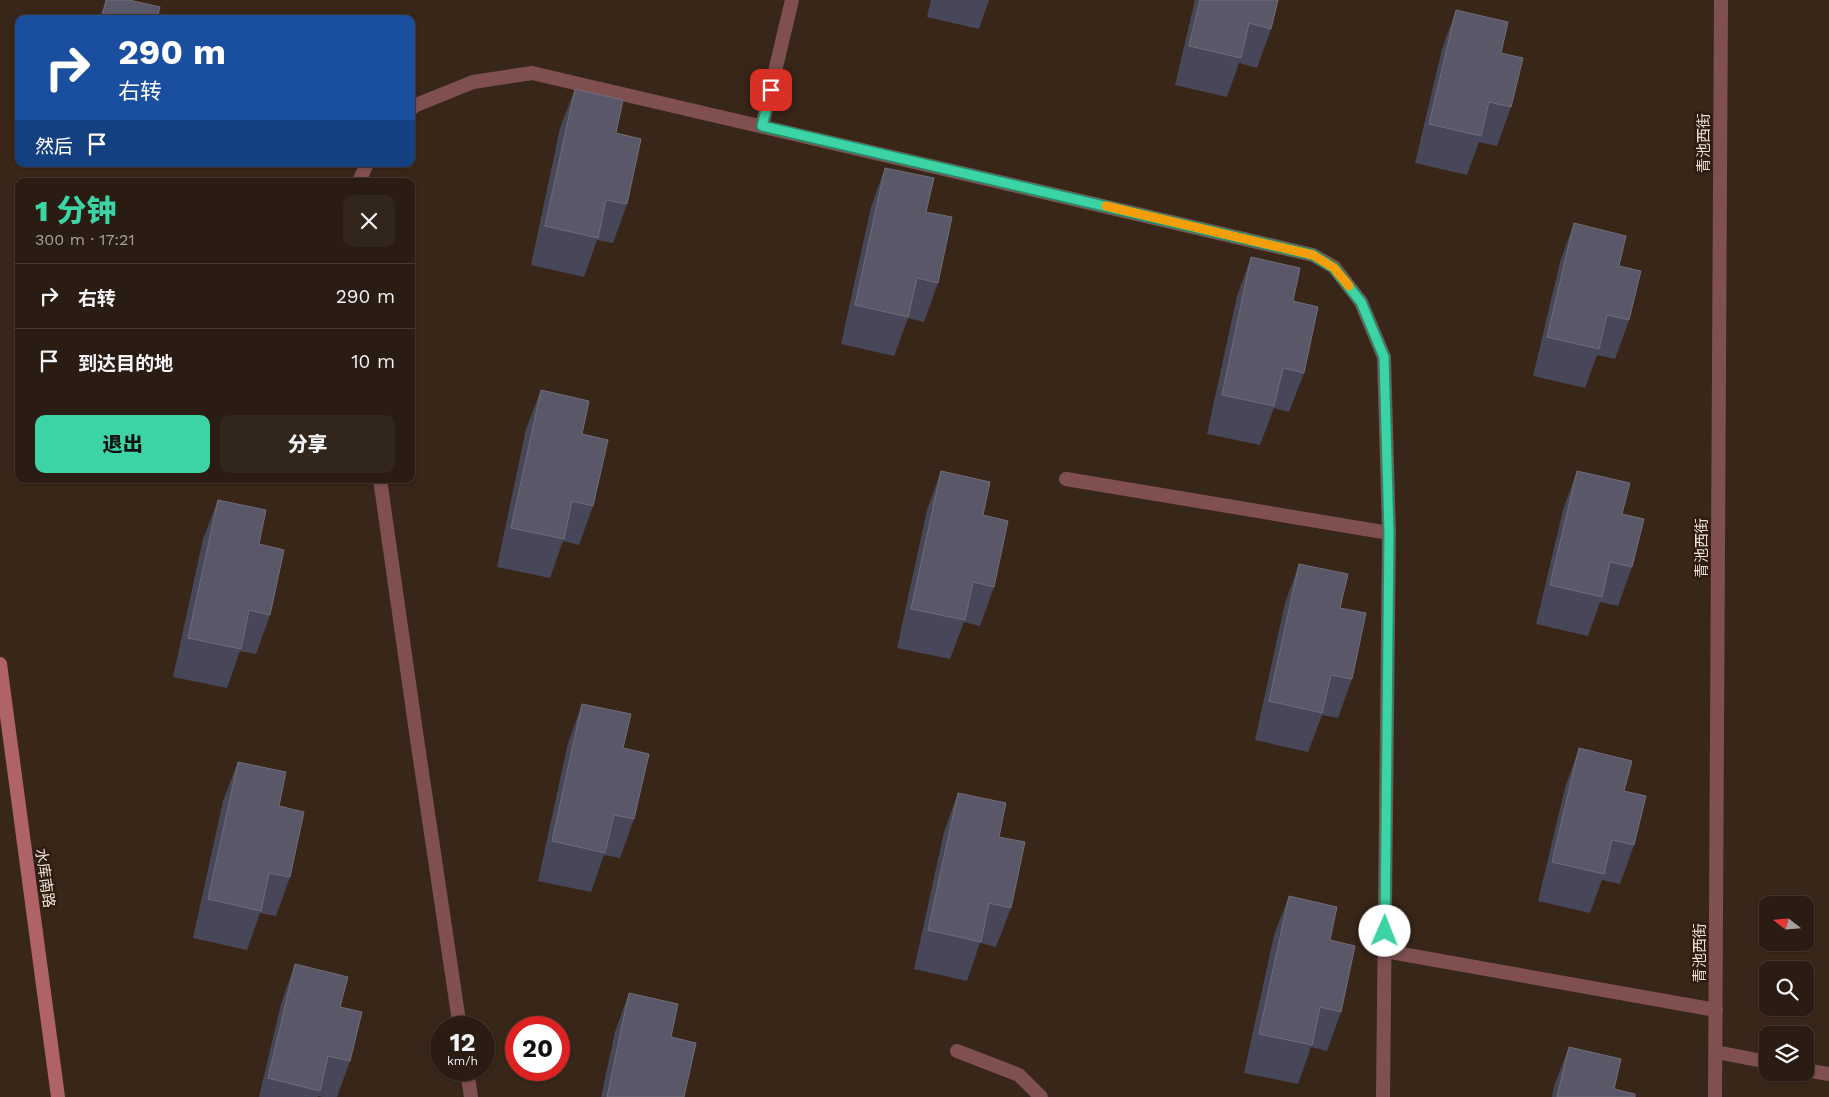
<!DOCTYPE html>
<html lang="zh">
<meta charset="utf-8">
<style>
body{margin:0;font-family:"Work Sans","Noto Sans SC",sans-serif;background:#32251b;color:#f1f3f6;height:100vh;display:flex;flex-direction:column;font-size:19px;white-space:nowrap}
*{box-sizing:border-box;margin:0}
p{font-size:16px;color:#a5a19f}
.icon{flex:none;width:28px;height:28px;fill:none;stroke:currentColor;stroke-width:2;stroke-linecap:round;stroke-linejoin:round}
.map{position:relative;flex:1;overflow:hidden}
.panel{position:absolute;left:15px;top:178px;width:400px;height:305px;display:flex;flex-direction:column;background:#2a1c12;border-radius:10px;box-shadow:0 1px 4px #0004,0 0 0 1px #463a32}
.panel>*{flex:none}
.guide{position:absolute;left:15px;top:15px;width:400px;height:152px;border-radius:10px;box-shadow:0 1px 4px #0004,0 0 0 1px #463a32;background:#1a4fa0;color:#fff;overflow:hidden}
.needle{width:32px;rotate:287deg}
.buttons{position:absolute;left:1759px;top:896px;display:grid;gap:10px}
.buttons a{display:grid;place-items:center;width:55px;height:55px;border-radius:10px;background:#2a1c12;box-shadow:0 1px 4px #0004,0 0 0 1px #463a32;font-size:25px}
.speed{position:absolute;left:430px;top:1016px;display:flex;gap:10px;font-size:25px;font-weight:700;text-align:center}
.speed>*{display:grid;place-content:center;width:65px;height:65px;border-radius:50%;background:#2a1c12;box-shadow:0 1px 4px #0004,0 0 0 1px #463a32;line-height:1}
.speed small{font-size:12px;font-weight:400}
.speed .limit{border:8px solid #d22;background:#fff;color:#111}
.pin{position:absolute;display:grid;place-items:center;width:42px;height:42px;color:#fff;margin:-21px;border-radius:10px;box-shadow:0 2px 8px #0006}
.me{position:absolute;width:55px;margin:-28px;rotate:1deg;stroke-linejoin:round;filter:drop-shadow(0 0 4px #0008)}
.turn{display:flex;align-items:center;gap:18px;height:105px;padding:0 20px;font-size:22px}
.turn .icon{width:65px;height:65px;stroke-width:2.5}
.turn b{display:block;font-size:35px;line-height:42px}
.then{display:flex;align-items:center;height:48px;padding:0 20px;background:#0003;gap:10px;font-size:19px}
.round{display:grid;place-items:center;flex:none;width:52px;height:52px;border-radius:10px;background:#32251b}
.overview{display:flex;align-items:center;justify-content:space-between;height:85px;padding:0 20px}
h1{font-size:30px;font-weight:800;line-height:38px;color:#3cd4a4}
.action{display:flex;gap:10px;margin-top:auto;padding:10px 20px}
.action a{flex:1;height:58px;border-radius:10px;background:#3cd4a4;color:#111;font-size:20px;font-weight:800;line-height:58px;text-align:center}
.action a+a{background:#32251b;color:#f1f3f6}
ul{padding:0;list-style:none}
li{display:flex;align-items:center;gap:15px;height:65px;padding:0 20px;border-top:1px solid #463a32}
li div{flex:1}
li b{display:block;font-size:19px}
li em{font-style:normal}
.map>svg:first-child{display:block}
</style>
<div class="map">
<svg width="1829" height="1097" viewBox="0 0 1829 1097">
<rect width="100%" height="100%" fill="#382618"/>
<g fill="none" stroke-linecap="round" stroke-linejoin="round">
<path stroke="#805051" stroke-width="14" d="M411,109L416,105L473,82L532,73L1313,255L1334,267L1361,302L1384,357L1389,533L1383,1097
M762,126L792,0
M359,181L367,164
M380,479L417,739L460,1028
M1066,479L1389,533
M1385,951L1716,1010
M957,1051L1019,1075L1041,1097
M467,1070L471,1097"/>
<path stroke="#805051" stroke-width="14" d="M1716,1052L1768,1062
M1805,1070L1829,1074"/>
<path stroke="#805051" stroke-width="14" d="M1715,1097L1721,0"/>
<path stroke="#b06366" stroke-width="14" d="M0,664L58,1097"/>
</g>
<path fill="#48475a" d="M106,0H129L157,19H99Z
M931,0H989L979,29L927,17Z
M1195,0H1278L1271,29L1257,68L1239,63L1227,97L1175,85Z
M1456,10L1501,53L1511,107L1497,146L1479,142L1467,175L1415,163L1442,49Z
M575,89L616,133L627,204L613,243L597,240L584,277L531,265L560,128Z
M885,168L926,212L938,283L924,322L908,318L894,356L841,344L871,207Z
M1574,223L1619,266L1629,320L1615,359L1597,355L1585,388L1533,376L1560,262Z
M1251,257L1293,301L1304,373L1289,412L1274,408L1260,445L1207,434L1237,296Z
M541,390L582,434L593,506L579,545L563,541L550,578L497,567L526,429Z
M941,471L983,515L994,587L980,626L964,622L950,659L897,648L927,510Z
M1577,471L1622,514L1632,567L1618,606L1600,602L1588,636L1536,624L1563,510Z
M218,500L259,544L270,615L256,654L240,651L227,688L173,677L203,539Z
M1299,564L1340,608L1352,679L1338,718L1322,715L1308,752L1255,740L1285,603Z
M582,704L623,748L634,819L620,858L604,855L591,892L538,881L568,743Z
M1579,748L1624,791L1634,845L1620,884L1602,880L1590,913L1538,901L1565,788Z
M238,762L279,806L290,877L276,916L260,913L247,950L193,938L223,801Z
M958,793L999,837L1011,908L996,947L980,943L967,981L914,969L944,832Z
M1289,896L1330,940L1341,1012L1327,1051L1311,1047L1298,1084L1244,1073L1274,935Z
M295,964L340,1007L350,1061L337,1097H323L318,1096V1097H259L281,1004Z
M629,993L671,1037L684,1097H601L615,1032Z
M1569,1047L1614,1089L1635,1097H1552L1554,1086Z"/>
<path fill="#5a5868" stroke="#706d79" d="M106,0H129L160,7L157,19H102Z
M1200,0H1278L1271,29L1249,23L1241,58L1189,46Z
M1456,10L1508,22L1501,53L1523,58L1511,107L1489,102L1481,136L1429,124Z
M575,89L623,100L616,133L641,139L627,204L606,200L598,238L545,226Z
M885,168L934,178L926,212L952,217L938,283L917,278L908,317L855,305Z
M1574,223L1626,236L1619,266L1641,271L1629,320L1607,315L1599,349L1547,337Z
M1251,257L1300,268L1293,301L1318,307L1304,373L1283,368L1274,406L1222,395Z
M541,390L589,401L582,434L608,440L593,506L572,501L564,539L511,528Z
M941,471L990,482L983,515L1008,521L994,587L973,582L965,620L911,609Z
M1577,471L1630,483L1622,514L1644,519L1632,567L1610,562L1602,597L1550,585Z
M218,500L266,510L259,544L284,550L270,615L249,610L241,649L188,638Z
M1299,564L1348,574L1340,608L1366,613L1352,679L1331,675L1322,713L1269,701Z
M582,704L631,714L623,748L649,754L634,819L614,815L605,853L552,841Z
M1579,748L1632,761L1624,791L1646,796L1634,845L1612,840L1604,874L1552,862Z
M238,762L286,772L279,806L304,812L290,877L269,873L261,911L208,899Z
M958,793L1006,803L999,837L1025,842L1011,908L989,903L981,942L928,930Z
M1289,896L1337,907L1330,940L1355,946L1341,1012L1320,1007L1312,1045L1259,1034Z
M295,964L348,977L340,1007L362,1012L350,1061L328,1056L320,1091L268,1078Z
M629,993L678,1004L671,1037L696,1043L684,1097H607Z
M1569,1047L1621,1059L1614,1089L1635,1094V1097H1557Z"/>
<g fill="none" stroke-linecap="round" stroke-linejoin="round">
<g stroke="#278a6b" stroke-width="12">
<path id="route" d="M771,90L762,126L1313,255L1334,268L1361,302L1384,357L1389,533L1385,931"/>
</g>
<use href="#route" stroke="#3cd4a4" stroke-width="9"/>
<path stroke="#f59e0b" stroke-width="9" d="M1106,206L1313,255L1334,268L1349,286"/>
</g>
<g text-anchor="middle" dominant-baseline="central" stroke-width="5" stroke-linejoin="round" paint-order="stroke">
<g font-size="15" fill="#ebdfd6" stroke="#2e1d0f">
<text transform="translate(1704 143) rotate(-90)">青池西街</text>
<text transform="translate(1702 548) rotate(-90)">青池西街</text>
<text transform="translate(45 878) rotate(82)">水库南路</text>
<text transform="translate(1700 953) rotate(-90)">青池西街</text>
</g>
</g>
</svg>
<div class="buttons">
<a><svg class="needle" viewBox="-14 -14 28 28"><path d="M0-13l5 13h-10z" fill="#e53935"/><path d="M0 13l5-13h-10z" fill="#a5a19f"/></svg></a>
<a><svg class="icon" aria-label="search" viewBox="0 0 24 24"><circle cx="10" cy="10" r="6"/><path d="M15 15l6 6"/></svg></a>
<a><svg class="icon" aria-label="layers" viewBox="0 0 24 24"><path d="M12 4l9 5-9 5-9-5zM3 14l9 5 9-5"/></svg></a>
</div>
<div class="speed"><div>12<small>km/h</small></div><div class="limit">20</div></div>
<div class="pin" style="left:771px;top:90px;background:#d93025"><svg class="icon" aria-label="arrive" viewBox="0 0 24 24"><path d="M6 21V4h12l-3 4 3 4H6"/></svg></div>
<svg class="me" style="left:1385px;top:931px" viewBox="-20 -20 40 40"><circle r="19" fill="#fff"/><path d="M0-13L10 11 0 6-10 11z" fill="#3cd4a4"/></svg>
<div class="guide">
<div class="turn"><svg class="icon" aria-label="right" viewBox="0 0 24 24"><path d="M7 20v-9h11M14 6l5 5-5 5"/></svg><div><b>290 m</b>右转</div></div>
<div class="then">然后<svg class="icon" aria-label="arrive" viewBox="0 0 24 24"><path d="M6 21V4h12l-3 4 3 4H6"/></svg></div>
</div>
<section class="panel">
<div class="overview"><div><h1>1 分钟</h1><p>300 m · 17:21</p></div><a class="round"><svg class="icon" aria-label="close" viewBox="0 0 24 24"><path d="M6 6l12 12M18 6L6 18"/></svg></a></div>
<ul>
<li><svg class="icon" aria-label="right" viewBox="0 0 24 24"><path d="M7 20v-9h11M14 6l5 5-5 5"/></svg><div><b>右转</b></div><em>290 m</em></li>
<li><svg class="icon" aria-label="arrive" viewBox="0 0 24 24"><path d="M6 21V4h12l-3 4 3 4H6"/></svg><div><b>到达目的地</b></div><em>10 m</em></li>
</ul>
<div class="action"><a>退出</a><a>分享</a></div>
</section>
</div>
